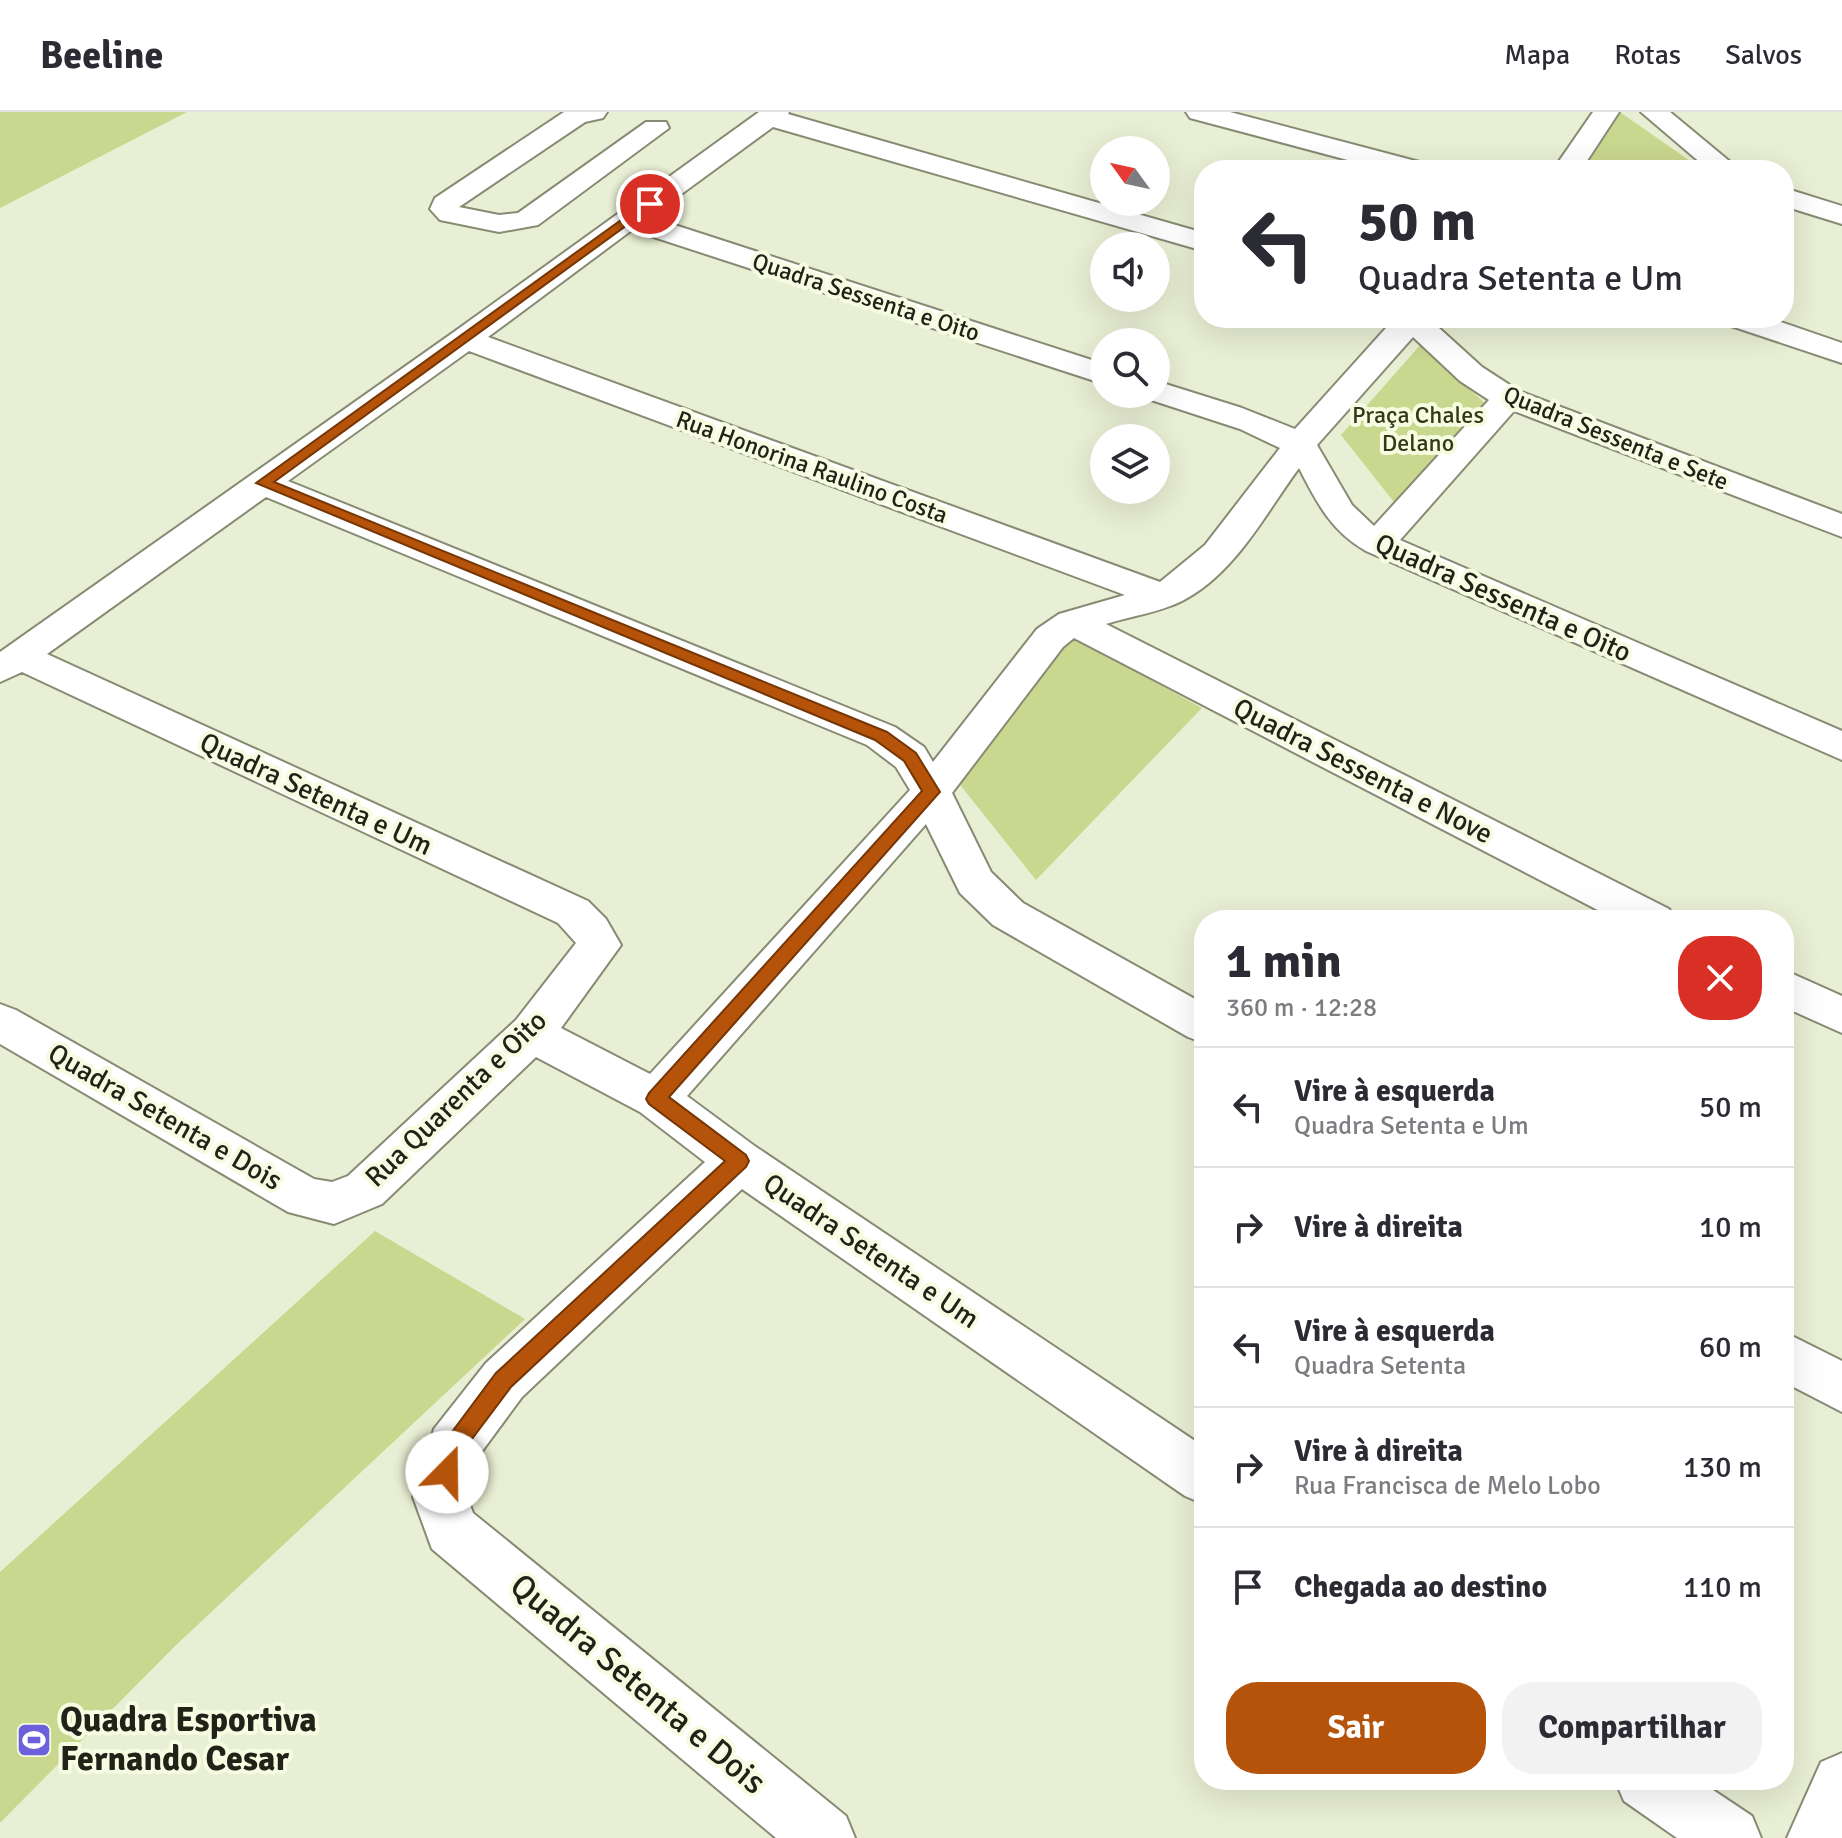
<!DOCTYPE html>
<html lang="pt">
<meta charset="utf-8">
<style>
body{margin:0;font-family:Signika,sans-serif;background:#f2f2f3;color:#2b2b33;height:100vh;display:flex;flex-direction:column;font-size:30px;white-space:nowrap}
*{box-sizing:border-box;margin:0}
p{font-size:26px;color:#7c7c81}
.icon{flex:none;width:44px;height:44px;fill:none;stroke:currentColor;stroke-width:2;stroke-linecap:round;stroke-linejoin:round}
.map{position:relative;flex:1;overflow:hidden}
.drawer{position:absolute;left:1194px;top:798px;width:600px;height:880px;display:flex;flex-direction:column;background:#fff;border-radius:32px;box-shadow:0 8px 32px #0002}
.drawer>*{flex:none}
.banner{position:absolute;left:1194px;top:48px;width:600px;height:168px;border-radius:32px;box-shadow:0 8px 32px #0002;background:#fff;color:#2b2b33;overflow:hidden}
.needle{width:52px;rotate:303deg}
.fabs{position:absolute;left:1090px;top:24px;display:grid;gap:16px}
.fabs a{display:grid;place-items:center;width:80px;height:80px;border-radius:50%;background:#fff;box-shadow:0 8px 32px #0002;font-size:40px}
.pin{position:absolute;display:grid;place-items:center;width:68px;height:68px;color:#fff;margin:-34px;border:4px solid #fff;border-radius:50%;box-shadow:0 2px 8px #0007}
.me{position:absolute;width:88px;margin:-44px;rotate:22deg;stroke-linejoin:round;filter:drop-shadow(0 0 6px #0008)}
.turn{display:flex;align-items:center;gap:28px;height:168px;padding:0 32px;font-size:36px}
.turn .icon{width:104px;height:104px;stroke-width:2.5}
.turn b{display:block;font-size:56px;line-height:68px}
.round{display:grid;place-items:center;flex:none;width:84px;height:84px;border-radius:32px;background:#f2f2f3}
.overview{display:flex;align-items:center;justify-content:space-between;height:136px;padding:0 32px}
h1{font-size:48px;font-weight:700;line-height:60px}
.action{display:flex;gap:16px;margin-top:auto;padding:16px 32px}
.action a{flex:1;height:92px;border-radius:32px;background:#b45309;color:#fff;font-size:32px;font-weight:700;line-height:92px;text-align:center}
.action a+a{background:#f2f2f3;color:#2b2b33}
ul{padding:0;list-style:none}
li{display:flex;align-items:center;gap:24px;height:120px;padding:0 32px;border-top:2px solid #e1e1e2}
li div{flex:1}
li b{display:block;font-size:30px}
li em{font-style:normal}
header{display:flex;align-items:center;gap:48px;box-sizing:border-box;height:112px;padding:0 40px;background:#fff;border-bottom:2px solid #e1e1e2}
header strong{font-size:38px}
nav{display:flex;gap:44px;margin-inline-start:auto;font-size:28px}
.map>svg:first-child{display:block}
</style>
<header>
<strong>Beeline</strong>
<nav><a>Mapa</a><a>Rotas</a><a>Salvos</a></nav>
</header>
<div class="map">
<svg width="1842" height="1726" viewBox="0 0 1842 1726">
<rect width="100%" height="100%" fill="#e9efd4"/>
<path fill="#cad78e" d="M0,0H187L0,96Z
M1613,0H1620L1703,58H1574Z
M1421,232L1502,307L1405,404L1341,323Z
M1071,524L1202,596L1036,768L957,669Z
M375,1119L525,1207L175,1534L0,1711V1460Z"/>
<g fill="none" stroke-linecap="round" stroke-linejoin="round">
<g stroke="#868b73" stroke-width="4">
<path id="minor" d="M564,0H607L603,6L585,10L459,95L499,103L518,101L646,10H666L669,16L538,113L499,120L440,108L430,97L435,86Z
M759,0H789L788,2L1204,121V139L773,15L650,105L1104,252V272L632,118L488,225L1160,470L1205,433L1280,336L1240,317L1145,286L1142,282H1156V269L1242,296L1295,317L1395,206H1428L1482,255L1519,279L1842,402V425L1514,299L1400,428L1842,619V648L1366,439C1331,419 1317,391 1299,356C1265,402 1235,462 1182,489C1158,501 1131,504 1106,512L1669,797L1675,808H1617L1074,526L1063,535L952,681L991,760L1023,791L1204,892V931L1188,925L993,813L960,781L926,712L687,984L756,1035L1204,1335V1392L1185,1384L742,1077L522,1285L477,1346L467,1385L473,1401L846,1704L855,1726H776L432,1437L413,1385L434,1317L486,1251L705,1050L640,1000L536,945L382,1092L334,1112L288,1100L0,932V892L16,898L314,1067L332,1070L348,1064L516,908L576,831L558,811L22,560L0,570V540L454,220ZM1413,225L1460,269L1489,288L1374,414L1352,393L1317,333ZM469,239L1125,483L1059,502L1037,517L933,650L924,635L895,615L288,369ZM266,385L867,633L896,655L910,678L650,962L561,916L621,833L606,807L588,789L47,542Z
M1186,0H1230L1427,52L1431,58H1385L1190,6Z
M1593,0H1619L1581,58H1553Z
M1641,0H1670L1740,58H1709Z
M1784,76L1842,94V112L1784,94Z
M1724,206H1769L1842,231V251L1728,213Z
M1784,858L1842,884V921L1784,895Z
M1784,1220L1842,1249V1300L1784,1270Z
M1615,1668H1698L1752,1704L1761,1726H1677L1624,1689Z"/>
</g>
<g stroke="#868b73" stroke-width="4">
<path id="major" d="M1842,1641V1726H1787L1821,1650Z"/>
</g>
<use href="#minor" fill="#fff" fill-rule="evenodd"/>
<use href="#major" fill="#fff" fill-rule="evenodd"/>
</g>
<path fill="#b45309" stroke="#753606" stroke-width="2" d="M646,90L656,92L274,370L887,620L916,641L940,680L669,985L746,1043L749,1049L746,1055L511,1275L463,1339L455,1367L447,1371L439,1367L436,1360L446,1328L496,1261L725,1049L649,992L646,987L649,981L922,679L904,649L875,628L256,371Z"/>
<defs>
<g id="stadium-square" transform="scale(1.8)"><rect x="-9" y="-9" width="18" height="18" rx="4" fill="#6d61db" stroke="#f6fce1"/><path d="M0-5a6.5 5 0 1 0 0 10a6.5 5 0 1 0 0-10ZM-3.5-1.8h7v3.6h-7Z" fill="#fff"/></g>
</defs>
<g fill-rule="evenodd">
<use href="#stadium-square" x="34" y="1628"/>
</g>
<g text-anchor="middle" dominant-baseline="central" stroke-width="8" stroke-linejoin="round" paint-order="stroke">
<g font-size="24" fill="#212319" stroke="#f6fce1">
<text transform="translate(866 185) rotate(18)">Quadra Sessenta e Oito</text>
<text transform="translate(1616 326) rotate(22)">Quadra Sessenta e Sete</text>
<text transform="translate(812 355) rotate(20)">Rua Honorina Raulino Costa</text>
</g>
<g font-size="24" fill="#333915" stroke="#f6fce1">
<text x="1418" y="303">Praça Chales<tspan x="1418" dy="28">Delano</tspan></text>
</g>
<g font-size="28" fill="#212319" stroke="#f6fce1">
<text transform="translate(1503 486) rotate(24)">Quadra Sessenta e Oito</text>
<text transform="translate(1363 659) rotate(27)">Quadra Sessenta e Nove</text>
<text transform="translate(316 682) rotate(25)">Quadra Setenta e Um</text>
<text transform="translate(456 987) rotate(-44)">Rua Quarenta e Oito</text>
<text transform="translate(165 1005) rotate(30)">Quadra Setenta e Dois</text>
<text transform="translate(871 1139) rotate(34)">Quadra Setenta e Um</text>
</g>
<g font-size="34" fill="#212319" stroke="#f6fce1">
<text transform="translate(638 1572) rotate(40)">Quadra Setenta e Dois</text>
</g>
<g font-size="34" font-weight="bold" fill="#212319" stroke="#f6fce1" text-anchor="start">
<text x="60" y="1608">Quadra Esportiva<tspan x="60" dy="39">Fernando Cesar</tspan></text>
</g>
</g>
</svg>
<div class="fabs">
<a><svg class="needle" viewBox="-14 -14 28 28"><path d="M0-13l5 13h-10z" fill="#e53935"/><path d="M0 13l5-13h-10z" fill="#7c7c81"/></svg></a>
<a><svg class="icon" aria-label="sound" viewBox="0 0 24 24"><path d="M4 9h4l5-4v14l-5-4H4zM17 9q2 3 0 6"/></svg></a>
<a><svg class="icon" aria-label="search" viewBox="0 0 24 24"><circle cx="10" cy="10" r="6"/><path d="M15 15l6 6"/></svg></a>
<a><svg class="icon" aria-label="layers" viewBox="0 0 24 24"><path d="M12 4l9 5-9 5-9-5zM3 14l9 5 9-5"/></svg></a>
</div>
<div class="pin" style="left:650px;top:92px;background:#d93025"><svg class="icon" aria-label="arrive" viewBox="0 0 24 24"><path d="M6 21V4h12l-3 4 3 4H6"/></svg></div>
<svg class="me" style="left:447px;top:1360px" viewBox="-20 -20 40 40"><circle r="19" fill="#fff"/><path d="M0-13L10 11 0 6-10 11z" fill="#b45309"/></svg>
<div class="banner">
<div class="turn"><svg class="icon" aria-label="left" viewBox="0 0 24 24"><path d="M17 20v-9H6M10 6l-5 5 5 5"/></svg><div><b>50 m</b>Quadra Setenta e Um</div></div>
</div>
<section class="drawer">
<div class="overview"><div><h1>1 min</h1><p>360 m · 12:28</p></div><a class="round" style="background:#d93025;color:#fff"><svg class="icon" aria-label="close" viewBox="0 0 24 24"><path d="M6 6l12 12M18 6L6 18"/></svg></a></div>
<ul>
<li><svg class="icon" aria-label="left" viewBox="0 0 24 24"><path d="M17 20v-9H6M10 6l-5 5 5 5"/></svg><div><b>Vire à esquerda</b><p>Quadra Setenta e Um</p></div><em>50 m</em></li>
<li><svg class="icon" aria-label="right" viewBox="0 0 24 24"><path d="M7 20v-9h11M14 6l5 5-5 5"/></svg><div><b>Vire à direita</b></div><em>10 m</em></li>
<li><svg class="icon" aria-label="left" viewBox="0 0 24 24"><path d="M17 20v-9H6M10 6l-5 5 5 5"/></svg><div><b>Vire à esquerda</b><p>Quadra Setenta</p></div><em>60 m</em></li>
<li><svg class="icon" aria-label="right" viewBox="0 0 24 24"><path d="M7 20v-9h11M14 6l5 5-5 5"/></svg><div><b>Vire à direita</b><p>Rua Francisca de Melo Lobo</p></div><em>130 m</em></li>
<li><svg class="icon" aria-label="arrive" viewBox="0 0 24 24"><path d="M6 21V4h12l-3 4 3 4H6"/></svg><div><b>Chegada ao destino</b></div><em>110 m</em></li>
</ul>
<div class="action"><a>Sair</a><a>Compartilhar</a></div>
</section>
</div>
